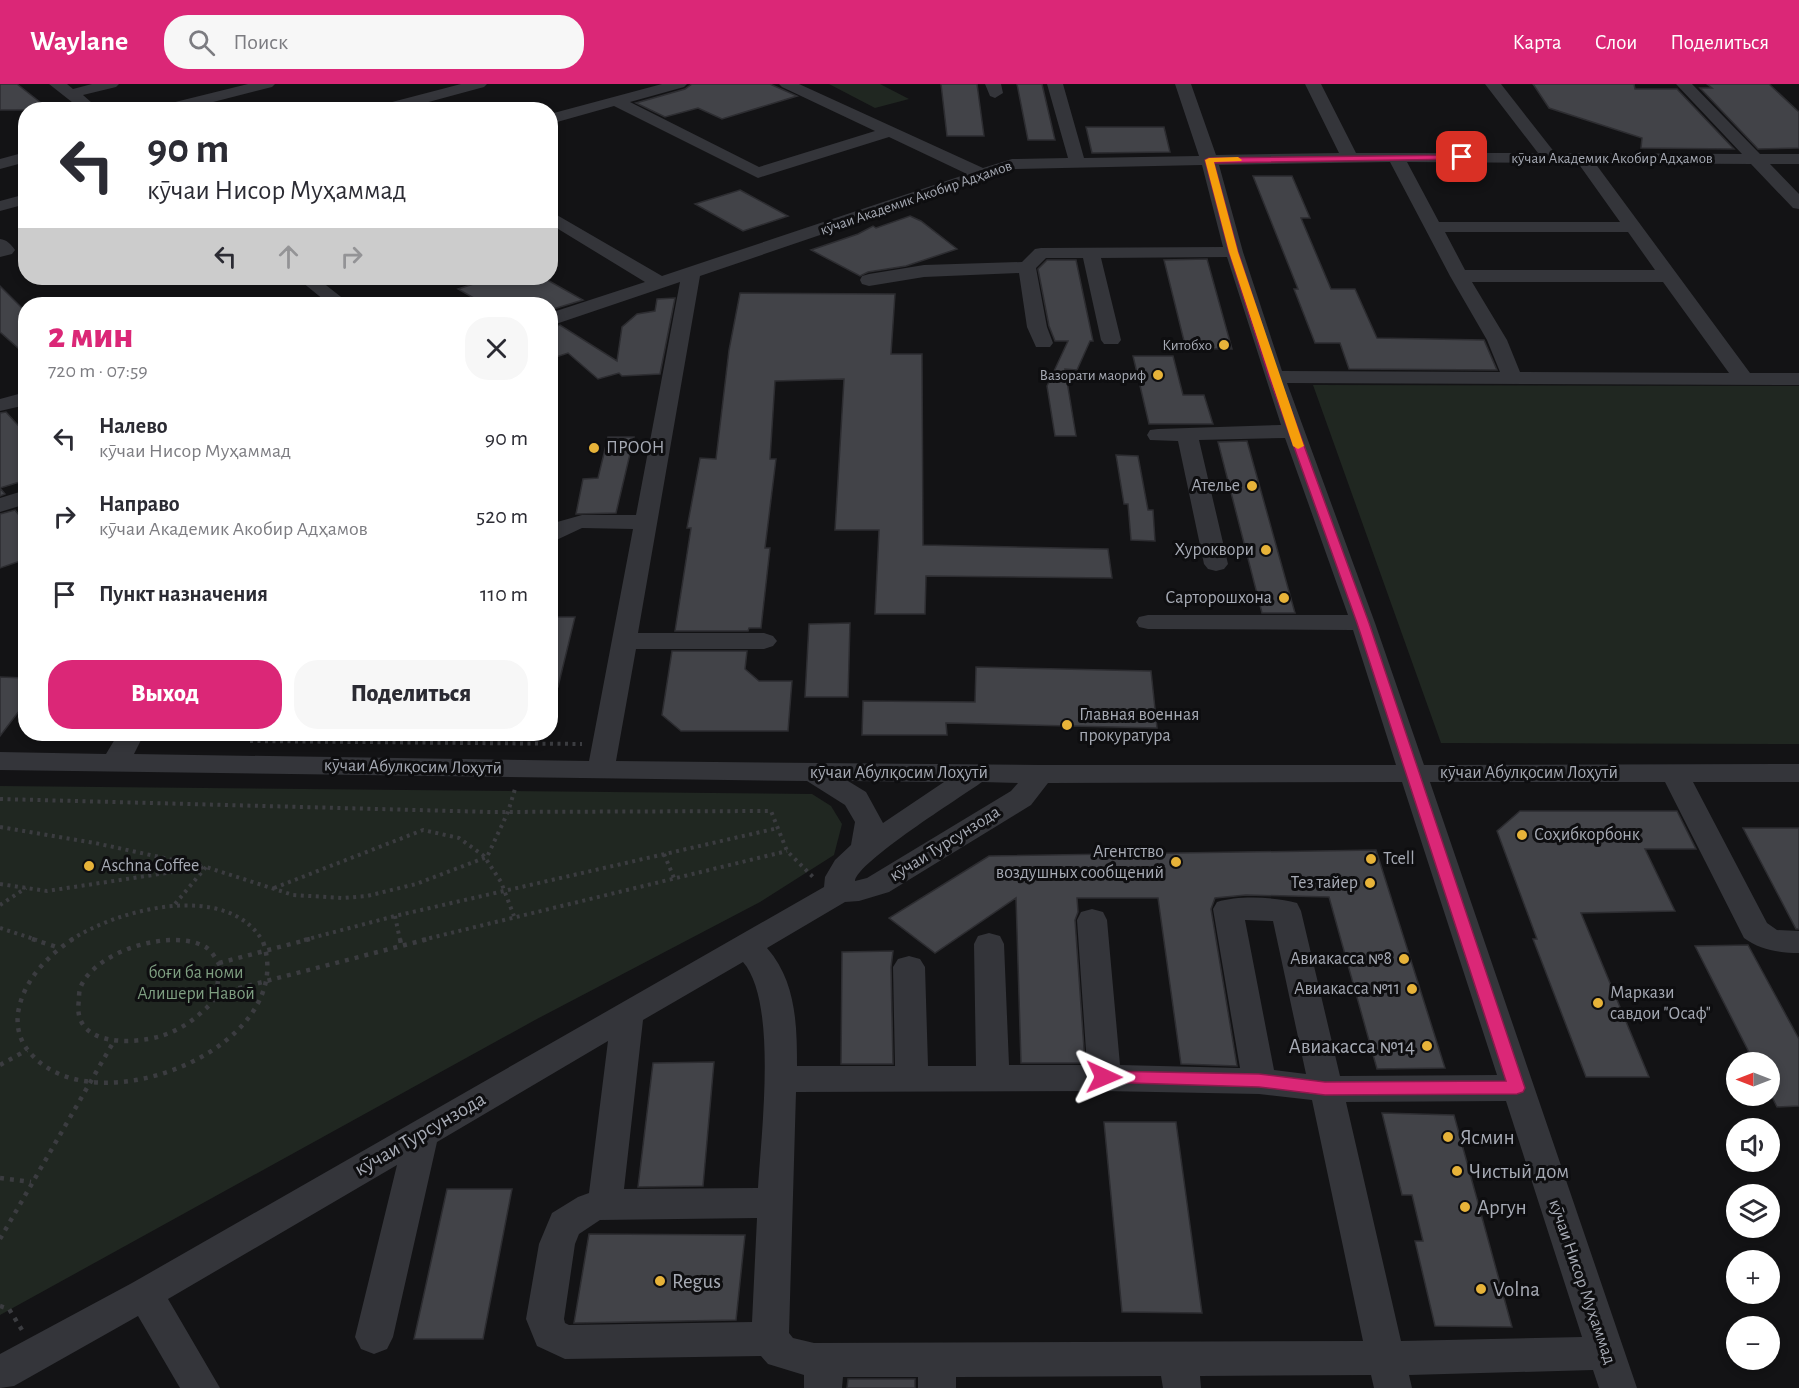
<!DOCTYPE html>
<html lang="ru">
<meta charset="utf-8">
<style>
body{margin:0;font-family:"Alegreya Sans",sans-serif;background:#f7f7f7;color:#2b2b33;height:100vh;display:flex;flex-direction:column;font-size:22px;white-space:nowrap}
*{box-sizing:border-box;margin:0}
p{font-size:20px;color:#7c7c81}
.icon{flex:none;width:33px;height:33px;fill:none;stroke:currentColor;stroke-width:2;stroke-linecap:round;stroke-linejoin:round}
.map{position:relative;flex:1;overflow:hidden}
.drawer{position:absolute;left:18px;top:213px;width:540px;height:444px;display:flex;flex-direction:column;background:#fff;border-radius:24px;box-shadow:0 3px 9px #0003}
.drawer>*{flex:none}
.top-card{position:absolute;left:18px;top:18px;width:540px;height:183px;border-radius:24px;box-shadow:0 3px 9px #0003;background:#fff;color:#2b2b33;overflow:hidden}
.needle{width:39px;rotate:270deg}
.controls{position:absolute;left:1726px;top:968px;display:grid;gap:12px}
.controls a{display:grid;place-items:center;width:54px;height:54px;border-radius:50%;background:#fff;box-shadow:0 3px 9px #0003;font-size:30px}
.pin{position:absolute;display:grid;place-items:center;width:51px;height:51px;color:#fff;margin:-26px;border-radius:12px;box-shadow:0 3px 9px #0006}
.me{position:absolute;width:66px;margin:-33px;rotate:91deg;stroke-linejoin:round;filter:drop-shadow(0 0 4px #0008)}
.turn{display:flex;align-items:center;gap:21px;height:126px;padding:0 30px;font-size:27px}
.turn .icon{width:78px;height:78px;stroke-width:2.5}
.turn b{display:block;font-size:42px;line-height:51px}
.lanes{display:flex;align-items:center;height:57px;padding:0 30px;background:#0003;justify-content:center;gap:30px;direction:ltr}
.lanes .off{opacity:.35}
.round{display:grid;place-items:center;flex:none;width:63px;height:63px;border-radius:24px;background:#f7f7f7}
.summary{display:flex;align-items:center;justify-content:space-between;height:102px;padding:0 30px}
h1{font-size:36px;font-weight:800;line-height:45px;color:#db2777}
.action{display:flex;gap:12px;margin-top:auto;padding:12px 30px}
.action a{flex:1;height:69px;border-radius:24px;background:#db2777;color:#fff;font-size:24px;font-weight:800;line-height:69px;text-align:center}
.action a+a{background:#f7f7f7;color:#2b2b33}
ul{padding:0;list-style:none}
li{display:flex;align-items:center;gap:18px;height:78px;padding:0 30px}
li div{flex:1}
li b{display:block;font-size:22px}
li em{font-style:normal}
header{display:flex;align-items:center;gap:36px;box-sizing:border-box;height:84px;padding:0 30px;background:#db2777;color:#fff}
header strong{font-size:28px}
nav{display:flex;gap:33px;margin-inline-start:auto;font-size:21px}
.search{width:420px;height:54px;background:#f7f7f7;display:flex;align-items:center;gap:15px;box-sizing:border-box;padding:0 21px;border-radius:24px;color:#7c7c81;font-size:22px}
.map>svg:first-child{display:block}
</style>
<header>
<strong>Waylane</strong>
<div class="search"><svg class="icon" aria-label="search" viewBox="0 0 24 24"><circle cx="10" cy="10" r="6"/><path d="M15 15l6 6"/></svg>Поиск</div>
<nav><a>Карта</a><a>Слои</a><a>Поделиться</a></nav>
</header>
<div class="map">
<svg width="1799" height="1304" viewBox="0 0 1799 1304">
<rect width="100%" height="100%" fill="#131315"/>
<path fill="#202721" d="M829,0H880L909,15L875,24Z
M1313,301L1799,302V660L1441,659Z
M0,702L812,710L831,722L842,740L834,771L760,818L535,936L0,1231Z"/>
<path fill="#424348" stroke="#2d2d31" stroke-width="1.5" d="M0,0H17L50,26H0Z
M692,0H770L797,12L722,35L698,24L665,33L636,19L685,5Z
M941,0H977L984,52H947Z
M1017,0H1042L1055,56H1028Z
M1533,0H1634L1635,5H1677L1734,65L1641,64L1642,54L1549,24Z
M1707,0H1769L1799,28V64L1758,65L1700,4H1712Z
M1086,43H1164L1170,68L1092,69Z
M1253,92H1292L1310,134H1301L1331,205H1355L1377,254L1484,256L1497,286L1349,285L1340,259H1315L1294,205H1298Z
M740,106L788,132L743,147L695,120Z
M910,132L921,137L957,165L906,182L868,188L860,192L811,166L858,150L873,142L876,144Z
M1207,175L1232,265H1186L1164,176Z
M1047,176H1076L1093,257H1090L1077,286L1065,285L1076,352H1055L1047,302L1068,257H1055L1049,242L1038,185Z
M492,194H544L583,216L550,226V220H484L458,205Z
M0,202L26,228V271L0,248Z
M740,209L895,210L891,270H922L923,461L1108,465L1112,494L926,492L925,530H875L879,446H835L844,295L775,297L770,375H776L765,464H770L761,544H749L748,547H675L691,444H687L700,374L716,375L729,266Z
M675,214L660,290L622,292L619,289L598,295L568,269L550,275V244L560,241L617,277L622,243L637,230L655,227L657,215Z
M1133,272H1173L1183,311H1204L1213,340H1149Z
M6,328L26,350V396L0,404L5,410L0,412V329Z
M608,353H634L616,429L576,430L583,395L598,394Z
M1247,357L1295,529H1262L1218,358Z
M1116,371L1138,372L1148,426H1153L1155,457L1131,456L1128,420H1124Z
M15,426L26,440V475L0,484V430Z
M550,533H575L558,603L550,602Z
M850,539L848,613H805L809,540Z
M672,567H747L745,585L759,597H792L788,647H681L662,631Z
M976,583L1151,587L1157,644L946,639L947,651H862L863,617L975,618Z
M0,593L26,594V618L0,652Z
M1520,727H1677L1696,765H1645L1675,827L1581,829L1649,993H1586L1533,855H1537L1497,747Z
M1743,744H1799V845H1796Z
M1376,766L1445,984L1377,985L1329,813L1246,811L1215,814L1211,825L1237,982L1181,980L1158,814H1077L1078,828L1075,836L1085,979H1021L1016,814L935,869L889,834L989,772Z
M1748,861L1799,955V1022L1777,1023L1770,1009V978H1754L1695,862Z
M893,867L891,883L893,980H841L842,868Z
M714,978L703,1102L638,1103L653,979Z
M1382,1029L1454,1031L1512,1243L1435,1242L1415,1157H1423L1412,1111H1402Z
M1104,1038H1176L1202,1229L1122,1228Z
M447,1105H512L483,1255H414Z
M589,1150L745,1151L736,1236L574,1239Z
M848,1295H915V1304H847Z"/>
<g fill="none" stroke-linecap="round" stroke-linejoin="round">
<path stroke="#3b3c40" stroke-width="4" stroke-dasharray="3 4.5" stroke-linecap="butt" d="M250,657L582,660
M0,715L491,728L771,727L787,767L813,793
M0,743L95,759L206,783L175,820
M664,770L674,794
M0,800L47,807L206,783L293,811L343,814L367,812L416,800L487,773L508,728L515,705
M274,804L423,746L459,754L484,772L501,798L514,832
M0,821L26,804
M395,832L400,856
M0,844L37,856
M71,856C118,825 226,797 262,856
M304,856L395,832L778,744
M422,856L787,767"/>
<path stroke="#3b3c40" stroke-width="4.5" stroke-dasharray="4 6" stroke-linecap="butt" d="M32,855L60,864
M73,855C47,872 23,897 18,929C16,945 21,960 32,971C98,1044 303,961 262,855
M400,855L401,860
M219,879L310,855
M216,911L220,882C217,877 212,867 207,864C174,843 97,866 81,902C79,906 79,912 79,916C71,962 131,961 161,952C177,947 192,938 204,926C212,920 214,912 224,908L428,855
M0,981L27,966
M0,1094L31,1098
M0,1155L114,957
M0,1222L9,1225L22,1246"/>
<path fill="#34353a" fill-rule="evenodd" d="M49,0H67L73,5L92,0H119L116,3L83,11L100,26H82Z
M248,0H275L272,3L182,26H154L155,23Z
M461,0H487L484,3L399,26H372L373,23Z
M662,0H687L684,3L630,18L759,83L875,47L782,3L779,0H799L983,84L1012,75L1068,74L1047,0H1063L1084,74L1199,72L1175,0H1191L1216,71L1339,69L1305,0H1321L1356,69H1538L1485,0H1501L1555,69L1742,70L1676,0H1692L1760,70H1799V80H1770L1799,110V125L1793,124L1751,80L1595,79L1750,289H1799V301L1287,299L1375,539L1424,681L1799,680V698H1693L1767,839L1777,846L1799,847V869C1780,869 1760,866 1744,854L1665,698H1430L1637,1304H1599L1593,1286L1409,1291L1412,1304H1374L1371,1291L1200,1292L1201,1304H1163L1161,1292L956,1293V1304H918V1293H843L842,1304H804V1291L768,1280L761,1272L565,1275L537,1262L526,1235L539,1160L552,1129L578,1113L589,1109L608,957L437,1058L393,1253L387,1265L374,1270L361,1265L355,1253L397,1081L168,1215L220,1304H180L138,1232L14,1302L0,1304V1270L132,1199L824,803L825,793L835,776L851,761L855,738L845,721L807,697L0,686V668L106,670L118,650H144L134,670L589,677L633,445L582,444L550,459V440L582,431H636L680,198L550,242V229L645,198L550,140V127L662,192L967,90L889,53L758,94L614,22L550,40V30ZM1390,78L1450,192L1487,256L1500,288L1282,287L1243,168L1219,81ZM1407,78L1578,79L1620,138H1439ZM1202,81L1223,163L1041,164L1035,165L1022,178L924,181L869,190L862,192L860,196L862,200L869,202L924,193L1019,189L1027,243L1036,263H1050L1053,259L1047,243L1036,184L1046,174H1083L1101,256L1104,260H1118L1121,256L1101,174L1227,173L1281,341L1158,345L1150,346L1147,351L1150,356L1178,357L1204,480L1208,485L1216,487L1224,485L1228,480L1199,356L1285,354L1348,531H1148L1139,533L1136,538L1139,543L1148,545L1353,546L1396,681H1040L616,677L636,565H764L773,562L777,557L773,552L764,549H638L700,192L1014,85ZM1445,148H1628L1655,186H1465ZM1472,198H1663L1729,289L1520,288L1507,256ZM848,697L944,698L883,739L866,708ZM982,698L1018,699L1011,707L867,794L855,797C857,778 961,713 982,698ZM1402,698L1497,991L1340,992L1301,827L1297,819C1274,813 1240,811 1217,818L1213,825L1240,984L1120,981L1107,836L1103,828L1092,825L1081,828L1077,836L1087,981H1009L1004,860L1000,852L989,849L978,852L974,860L976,982H928L925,883L920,875L909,872L898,875L893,883L895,982H797C797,940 796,897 767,864L845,818L859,817L889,808L1031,721L1048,699ZM1245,836L1273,837L1306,990L1274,986ZM743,878C778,918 761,1050 758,1104L624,1105L643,936ZM1104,1007L1259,1010L1312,1016L1363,1257L814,1259L793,1254L789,1249L796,1008ZM1506,1017L1582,1253L1401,1257L1346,1018ZM757,1134L752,1238L569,1241L565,1239L564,1235L575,1160L579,1150L600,1136Z
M985,0H1001L1003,9L995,14L990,12Z
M26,68V78L0,85V75Z
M26,110V120L0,127V117Z
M0,155C7,156 11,160 15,166L12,170L0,173Z
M297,194H317L350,220H329Z
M26,308V321L0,327V315Z
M26,406V420L0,428V414Z"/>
</g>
<path fill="#db2777" stroke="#8e194d" stroke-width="1.5" d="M1462,71L1465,72V75L1214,79L1238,168L1279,293L1369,539L1525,1004L1523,1008L1517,1010L1325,1011L1259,1003L1098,998L1096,993L1098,989L1104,987L1259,990L1325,998L1506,997L1357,539L1269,293L1229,168L1205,76L1209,74Z"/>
<path fill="#f59e0b" d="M1238,73L1242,76L1241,77L1214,78L1238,168L1304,362L1298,365L1293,362L1229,168L1205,76L1209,74Z"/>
<g fill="#e7b339" stroke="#0e0e10" stroke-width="2">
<circle cx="1224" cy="261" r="6"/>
<circle cx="1158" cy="291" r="6"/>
<circle cx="594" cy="364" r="6"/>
<circle cx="1252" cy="402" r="6"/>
<circle cx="1266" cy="466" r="6"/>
<circle cx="1284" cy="514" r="6"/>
<circle cx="1067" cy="641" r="6"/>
<circle cx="1522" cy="751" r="6"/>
<circle cx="1371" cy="775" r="6"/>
<circle cx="1176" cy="778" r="6"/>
<circle cx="89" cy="782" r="6"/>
<circle cx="1370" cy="799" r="6"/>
<circle cx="1404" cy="875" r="6"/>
<circle cx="1412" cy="905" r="6"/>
<circle cx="1598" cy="919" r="6"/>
<circle cx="1427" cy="962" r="6"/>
<circle cx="1448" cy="1053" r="6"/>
<circle cx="1457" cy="1087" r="6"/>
<circle cx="1465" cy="1123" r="6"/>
<circle cx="660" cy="1197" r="6"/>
<circle cx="1481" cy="1205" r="6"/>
</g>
<g text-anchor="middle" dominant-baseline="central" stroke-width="6" stroke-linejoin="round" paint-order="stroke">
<g font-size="15" fill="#a6aab4" stroke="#0e0e10">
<text x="1612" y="74">кӯчаи Академик Акобир Адҳамов</text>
<text transform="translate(916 114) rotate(-19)">кӯчаи Академик Акобир Адҳамов</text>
</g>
<g font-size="15" fill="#a6aab4" stroke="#0e0e10" text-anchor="end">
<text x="1212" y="261">Китобхо</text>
<text x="1146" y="291">Вазорати маориф</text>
</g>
<g font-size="18" fill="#a6aab4" stroke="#0e0e10" text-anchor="end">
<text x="606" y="364" text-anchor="start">ПРООН</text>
<text x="1240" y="402">Ателье</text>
<text x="1254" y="466">Хуроквори</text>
<text x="1272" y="514">Сарторошхона</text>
<text x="1079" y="631" text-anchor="start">Главная военная<tspan x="1079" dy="21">прокуратура</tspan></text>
<text x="1534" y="751" text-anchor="start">Соҳибкорбонк</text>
<text x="1164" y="768">Агентство<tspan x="1164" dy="21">воздушных сообщений</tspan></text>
<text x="1383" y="775" text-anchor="start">Tcell</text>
<text x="101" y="782" text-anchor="start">Aschna Coffee</text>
<text x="1358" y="799">Тез тайер</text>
<text x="1392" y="875">Авиакасса №8</text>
<text x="1400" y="905">Авиакасса №11</text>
<text x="1610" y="909" text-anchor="start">Маркази<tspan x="1610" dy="21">савдои "Осаф"</tspan></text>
</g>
<g font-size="18" fill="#a6aab4" stroke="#0e0e10">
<text transform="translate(413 683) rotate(1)">кӯчаи Абулқосим Лоҳутӣ</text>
<text x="899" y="689">кӯчаи Абулқосим Лоҳутӣ</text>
<text x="1529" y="689">кӯчаи Абулқосим Лоҳутӣ</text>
<text transform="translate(945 760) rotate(-32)">кӯчаи Турсунзода</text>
<text transform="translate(1582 1198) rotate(71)">кӯчаи Нисор Муҳаммад</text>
</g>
<g font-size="18" fill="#7e9e81" stroke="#0e0e10">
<text x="196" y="889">боғи ба номи<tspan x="196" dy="21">Алишери Навоӣ</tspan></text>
</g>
<g font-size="21" fill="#a6aab4" stroke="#0e0e10" text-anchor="start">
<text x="1415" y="962" text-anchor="end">Авиакасса №14</text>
<text x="1460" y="1053">Ясмин</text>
<text x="1469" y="1087">Чистый дом</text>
<text x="1477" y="1123">Аргун</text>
<text x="672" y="1197">Regus</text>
<text x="1493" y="1205">Volna</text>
</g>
<g font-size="21" fill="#a6aab4" stroke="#0e0e10">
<text transform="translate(420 1050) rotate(-30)">кӯчаи Турсунзода</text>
</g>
</g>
</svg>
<div class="controls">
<a><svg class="needle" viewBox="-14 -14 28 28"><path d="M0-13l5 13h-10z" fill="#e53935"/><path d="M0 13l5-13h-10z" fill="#7c7c81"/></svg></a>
<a><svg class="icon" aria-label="sound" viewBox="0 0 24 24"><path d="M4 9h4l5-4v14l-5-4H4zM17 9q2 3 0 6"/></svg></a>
<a><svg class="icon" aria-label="layers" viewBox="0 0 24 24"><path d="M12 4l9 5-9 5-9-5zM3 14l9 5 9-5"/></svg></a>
<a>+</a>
<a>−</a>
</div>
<div class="pin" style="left:1462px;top:73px;background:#d93025"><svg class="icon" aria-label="arrive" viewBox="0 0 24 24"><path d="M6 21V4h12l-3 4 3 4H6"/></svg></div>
<svg class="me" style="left:1104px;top:993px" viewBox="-20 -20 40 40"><path d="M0-17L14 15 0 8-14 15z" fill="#db2777" stroke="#fff" stroke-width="4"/></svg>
<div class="top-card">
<div class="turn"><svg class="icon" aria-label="left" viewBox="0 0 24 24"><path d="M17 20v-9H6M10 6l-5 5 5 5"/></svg><div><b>90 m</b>кӯчаи Нисор Муҳаммад</div></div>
<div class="lanes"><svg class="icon" aria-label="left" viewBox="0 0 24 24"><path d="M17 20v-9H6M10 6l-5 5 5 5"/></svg><svg class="icon off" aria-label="ahead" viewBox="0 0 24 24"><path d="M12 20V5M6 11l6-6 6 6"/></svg><svg class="icon off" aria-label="right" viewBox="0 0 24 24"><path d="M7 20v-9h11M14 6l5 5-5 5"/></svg></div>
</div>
<section class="drawer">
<div class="summary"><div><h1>2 мин</h1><p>720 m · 07:59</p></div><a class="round"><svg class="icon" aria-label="close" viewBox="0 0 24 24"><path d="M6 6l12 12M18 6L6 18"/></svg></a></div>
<ul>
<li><svg class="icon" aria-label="left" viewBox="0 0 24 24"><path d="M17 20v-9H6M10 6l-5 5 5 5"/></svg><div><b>Налево</b><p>кӯчаи Нисор Муҳаммад</p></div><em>90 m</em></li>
<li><svg class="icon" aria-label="right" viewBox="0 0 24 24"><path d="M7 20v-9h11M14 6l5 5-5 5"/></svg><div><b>Направо</b><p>кӯчаи Академик Акобир Адҳамов</p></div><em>520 m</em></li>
<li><svg class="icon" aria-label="arrive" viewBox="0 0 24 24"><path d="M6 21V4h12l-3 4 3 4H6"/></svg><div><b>Пункт назначения</b></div><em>110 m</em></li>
</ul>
<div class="action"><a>Выход</a><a>Поделиться</a></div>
</section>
</div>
